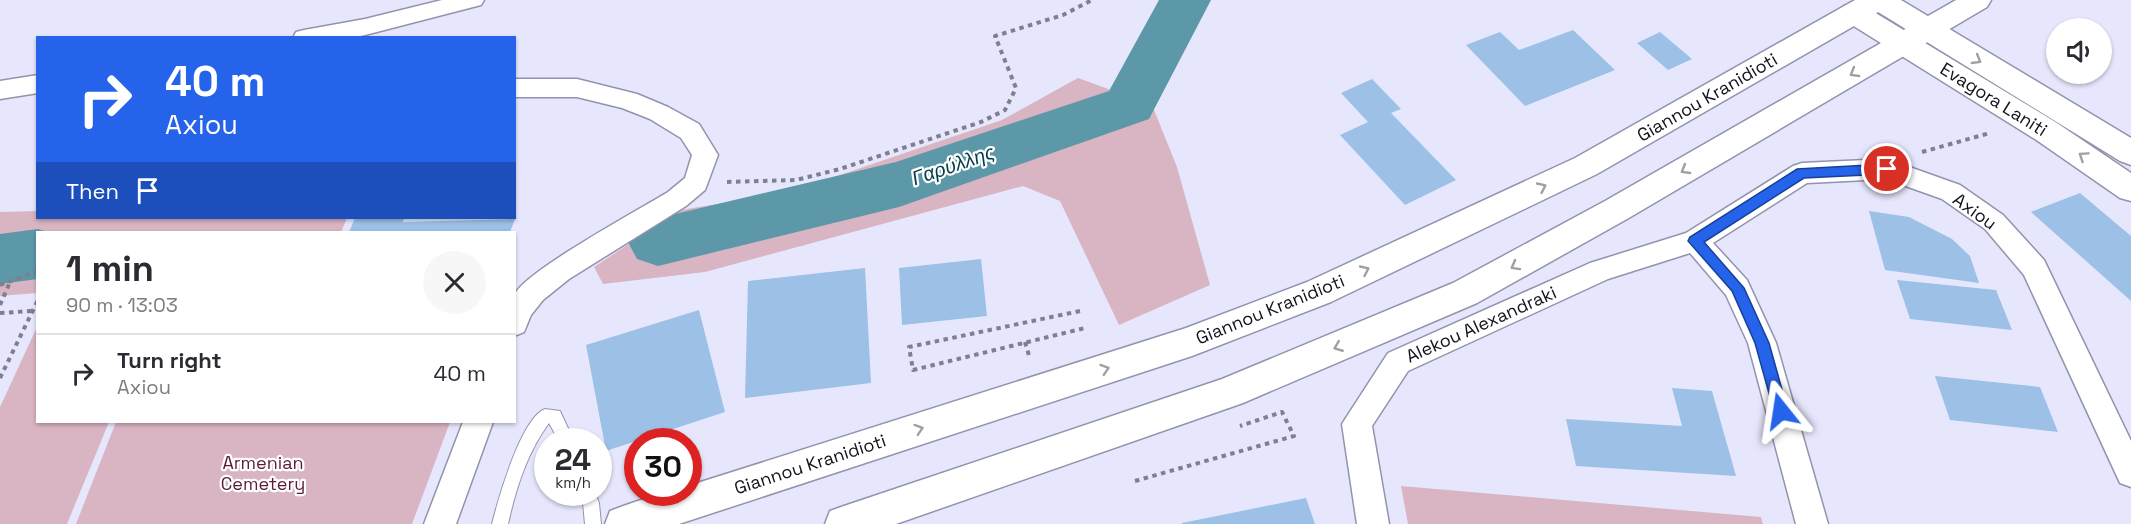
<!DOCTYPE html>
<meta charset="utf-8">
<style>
body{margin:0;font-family:"Space Grotesk",sans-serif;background:#f7f7f7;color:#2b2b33;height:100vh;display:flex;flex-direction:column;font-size:22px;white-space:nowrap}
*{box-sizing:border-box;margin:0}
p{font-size:20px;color:#7c7c81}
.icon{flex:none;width:33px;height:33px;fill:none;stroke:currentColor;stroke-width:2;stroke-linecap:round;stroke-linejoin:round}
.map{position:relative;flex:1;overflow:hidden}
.drawer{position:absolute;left:36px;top:231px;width:480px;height:192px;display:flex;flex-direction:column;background:#fff;border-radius:0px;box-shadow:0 2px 4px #0004}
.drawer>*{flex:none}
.guide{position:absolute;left:36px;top:36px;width:480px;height:183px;border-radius:0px;box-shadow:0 2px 4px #0004;background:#2563eb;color:#fff;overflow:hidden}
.fabs{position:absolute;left:2046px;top:18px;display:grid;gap:12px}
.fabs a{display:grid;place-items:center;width:66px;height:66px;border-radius:50%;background:#fff;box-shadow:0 2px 4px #0004;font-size:30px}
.speed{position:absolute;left:534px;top:428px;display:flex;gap:12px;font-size:30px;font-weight:700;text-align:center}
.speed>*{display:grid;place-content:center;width:78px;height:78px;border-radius:50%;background:#fff;box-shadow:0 2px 4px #0004;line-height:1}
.speed small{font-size:15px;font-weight:400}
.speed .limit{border:9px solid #d22;background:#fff;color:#111}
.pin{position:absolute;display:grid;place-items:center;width:51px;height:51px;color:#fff;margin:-26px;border:3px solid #fff;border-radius:50%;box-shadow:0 2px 6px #0007}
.me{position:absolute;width:66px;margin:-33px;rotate:345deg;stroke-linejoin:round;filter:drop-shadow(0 0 4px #0008)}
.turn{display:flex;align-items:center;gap:21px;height:126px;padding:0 30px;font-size:27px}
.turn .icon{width:78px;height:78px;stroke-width:2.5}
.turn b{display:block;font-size:42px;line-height:51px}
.then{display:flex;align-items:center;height:57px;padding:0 30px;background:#0003;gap:12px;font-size:22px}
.round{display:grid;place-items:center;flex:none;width:63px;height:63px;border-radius:32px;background:#f7f7f7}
.overview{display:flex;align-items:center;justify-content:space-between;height:102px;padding:0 30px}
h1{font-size:36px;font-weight:600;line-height:45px}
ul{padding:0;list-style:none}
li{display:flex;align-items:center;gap:18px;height:78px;padding:0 30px;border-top:2px solid #e1e1e2}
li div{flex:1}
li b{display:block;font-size:22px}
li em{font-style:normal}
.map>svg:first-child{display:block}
</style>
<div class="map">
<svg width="2131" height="524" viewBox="0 0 2131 524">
<rect width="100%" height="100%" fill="#e6e7fd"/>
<path fill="#d9b4c3" d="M1078,78L1152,105L1177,167L1210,285L1119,325L1060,201L1023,186L705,272L603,284L594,267L680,210L787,193L1002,120Z
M37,211L38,218H347L341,232H38L37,293L0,296V212Z
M37,327L38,422H109L67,524H0V407Z
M116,422H450L412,524H76Z
M1401,486L1761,517L1763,524H1408Z"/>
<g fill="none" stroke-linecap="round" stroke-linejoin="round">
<path fill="#5c98a8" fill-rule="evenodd" d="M1159,0H1211L1149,119L899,207L658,266L637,259L628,242L637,225L658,218L896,162L1109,91Z
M38,229L47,232H38V279L0,284V234Z"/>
</g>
<path fill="#9cc0e6" d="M1573,30L1615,70L1525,106L1466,45L1500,32L1519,50Z
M1660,32L1692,59L1668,70L1637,43Z
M1372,79L1401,109L1391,113L1456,180L1405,205L1340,135L1368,122L1341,93Z
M2080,193L2131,236V301L2031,212Z
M1869,211L1909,217L1952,239L1970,256L1979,283L1885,270Z
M355,218H404L403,222L515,219L510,232H349Z
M981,259L987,316L902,325L899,268Z
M865,268L871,383L745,398L748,281Z
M1897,280L1996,290L2012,330L1910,319Z
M699,310L725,412L606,451L586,345Z
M1935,376L2040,387L2058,432L1950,420Z
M1672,388L1712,391L1736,476L1576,466L1566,419L1682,426Z
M1306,498L1315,524H1182V523Z"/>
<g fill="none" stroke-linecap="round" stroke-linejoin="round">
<g stroke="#9293ac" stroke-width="2">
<path id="lane" d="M545,409L560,411L574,441H559L549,423C527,453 516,488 508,524H492C498,500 521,418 545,409Z
M579,492H595L599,503L601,524H585L583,503Z"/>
</g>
<g stroke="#9293ac" stroke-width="3">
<path id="street" d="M442,0H484L481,5L365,35L351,38H293L296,32L304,30L365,19Z
M38,75V93L0,99V81Z
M514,79H577L637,94L668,107L699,124L718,155L705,190L686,206L569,279L543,300L531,315L524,332L514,336C514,324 511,304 515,294C526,271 640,209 668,192L685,178L692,155L681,138L650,119L622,108L577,97H514Z
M1887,159L1960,185L2003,215L2044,260L2131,441V487L2120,483L2024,275L1985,229L1942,199L1886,179L1807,183L1713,243L1747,280L1776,343L1828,524H1796L1748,343L1726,295L1690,253L1608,279L1408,371L1372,426L1389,524H1357L1342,424L1388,353L1590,263L1686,233L1793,166L1802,163Z
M463,422H493L456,524H424Z"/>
</g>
<g stroke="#9293ac" stroke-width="3">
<path id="secondary" d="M1866,0H1901L2131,138V165L2120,161L1870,7Z
M1854,3L1864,6L2057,123L2131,173V201L2120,198L2035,139L1844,20L1840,13L1844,6Z"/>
</g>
<g stroke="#9293ac" stroke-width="3">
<path id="primary" d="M1855,0H1891L1887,7L1597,174L1331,302L1192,356L679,524H605L610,511C636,501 661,492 688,492V486L1186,328L1307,282L1575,158Z
M1956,0H1991L1987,7L1627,219L1477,303L1243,403L896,524H825L830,511L844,506L1222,379L1453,283L1605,201Z"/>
</g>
<path stroke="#7f808f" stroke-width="4" stroke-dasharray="4.5 4.5" stroke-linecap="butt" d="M1922,152L1990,133
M727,182L796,180L840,169L981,122L1005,110L1016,88L995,36L1063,15L1092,0
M0,285L38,271
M0,305L10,282
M1080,311L909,347L913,370L1085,328
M0,313L32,311
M1025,342L1030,359
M0,378L38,300
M1135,481L1294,436L1282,412L1240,426"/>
<use href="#lane" fill="#fff" fill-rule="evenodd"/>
<use href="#street" fill="#fff" fill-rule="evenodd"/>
<use href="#secondary" fill="#fff" fill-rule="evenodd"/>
<use href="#primary" fill="#fff" fill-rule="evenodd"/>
</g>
<defs><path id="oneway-chevron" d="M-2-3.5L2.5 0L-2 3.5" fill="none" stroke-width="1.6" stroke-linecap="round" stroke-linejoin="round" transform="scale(1.5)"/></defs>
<g stroke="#a0a0a4">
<use href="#oneway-chevron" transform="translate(1977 60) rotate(31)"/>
<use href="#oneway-chevron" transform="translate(1854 73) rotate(150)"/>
<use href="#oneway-chevron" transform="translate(2083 156) rotate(-146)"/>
<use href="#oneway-chevron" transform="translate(1685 170) rotate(150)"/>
<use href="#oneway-chevron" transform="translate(1542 187) rotate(-25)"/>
<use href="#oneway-chevron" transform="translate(1515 266) rotate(151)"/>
<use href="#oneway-chevron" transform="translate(1365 270) rotate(-25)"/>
<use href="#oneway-chevron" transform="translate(1338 347) rotate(158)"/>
<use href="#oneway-chevron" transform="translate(1105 369) rotate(-18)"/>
<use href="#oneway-chevron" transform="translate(919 429) rotate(-18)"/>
</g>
<path fill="#2563eb" stroke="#184099" stroke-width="1.5" d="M1887,164L1894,169L1887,174L1804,178L1704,242L1744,288L1769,343L1788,411L1786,415L1781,417L1775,415L1755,343L1732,291L1688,241L1690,237L1797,169Z"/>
<g text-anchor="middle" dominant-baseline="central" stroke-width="4.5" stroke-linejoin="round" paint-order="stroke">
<g font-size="18" fill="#12121b" stroke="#fff">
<text transform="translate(1707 97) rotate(-30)">Giannou Kranidioti</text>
<text transform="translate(1994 99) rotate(32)">Evagora Laniti</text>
<text transform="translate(1975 211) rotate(36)">Axiou</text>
<text transform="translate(1270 309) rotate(-22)">Giannou Kranidioti</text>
<text transform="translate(1481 324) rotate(-24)">Alekou Alexandraki</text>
<text transform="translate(810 464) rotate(-18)">Giannou Kranidioti</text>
</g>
<g font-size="18" fill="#5a1d3d" stroke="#fff">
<text x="263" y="462">Armenian<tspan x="263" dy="21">Cemetery</tspan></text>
</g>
<g font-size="20" font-style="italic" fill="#043e4a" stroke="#fff">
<text transform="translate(953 165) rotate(-19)">Γαρύλλης</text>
</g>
</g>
</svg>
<div class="fabs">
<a><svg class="icon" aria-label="sound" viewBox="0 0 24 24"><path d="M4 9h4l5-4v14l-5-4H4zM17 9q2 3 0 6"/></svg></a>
</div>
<div class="speed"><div>24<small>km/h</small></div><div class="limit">30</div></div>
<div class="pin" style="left:1887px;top:169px;background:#d93025"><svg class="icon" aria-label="arrive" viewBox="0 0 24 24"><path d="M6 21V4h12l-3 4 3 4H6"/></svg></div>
<svg class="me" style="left:1781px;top:411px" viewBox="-20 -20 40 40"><path d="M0-17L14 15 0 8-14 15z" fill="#2563eb" stroke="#fff" stroke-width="4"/></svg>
<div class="guide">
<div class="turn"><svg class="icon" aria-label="right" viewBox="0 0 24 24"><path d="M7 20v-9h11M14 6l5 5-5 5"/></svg><div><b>40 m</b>Axiou</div></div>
<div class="then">Then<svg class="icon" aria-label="arrive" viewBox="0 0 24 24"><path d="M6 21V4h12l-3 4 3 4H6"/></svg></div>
</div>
<section class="drawer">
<div class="overview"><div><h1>1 min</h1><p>90 m · 13:03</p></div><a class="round"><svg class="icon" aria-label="close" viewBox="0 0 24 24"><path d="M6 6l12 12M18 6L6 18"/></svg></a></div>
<ul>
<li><svg class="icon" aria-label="right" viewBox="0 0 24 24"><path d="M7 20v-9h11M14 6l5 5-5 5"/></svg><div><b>Turn right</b><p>Axiou</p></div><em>40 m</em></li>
</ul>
</section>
</div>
